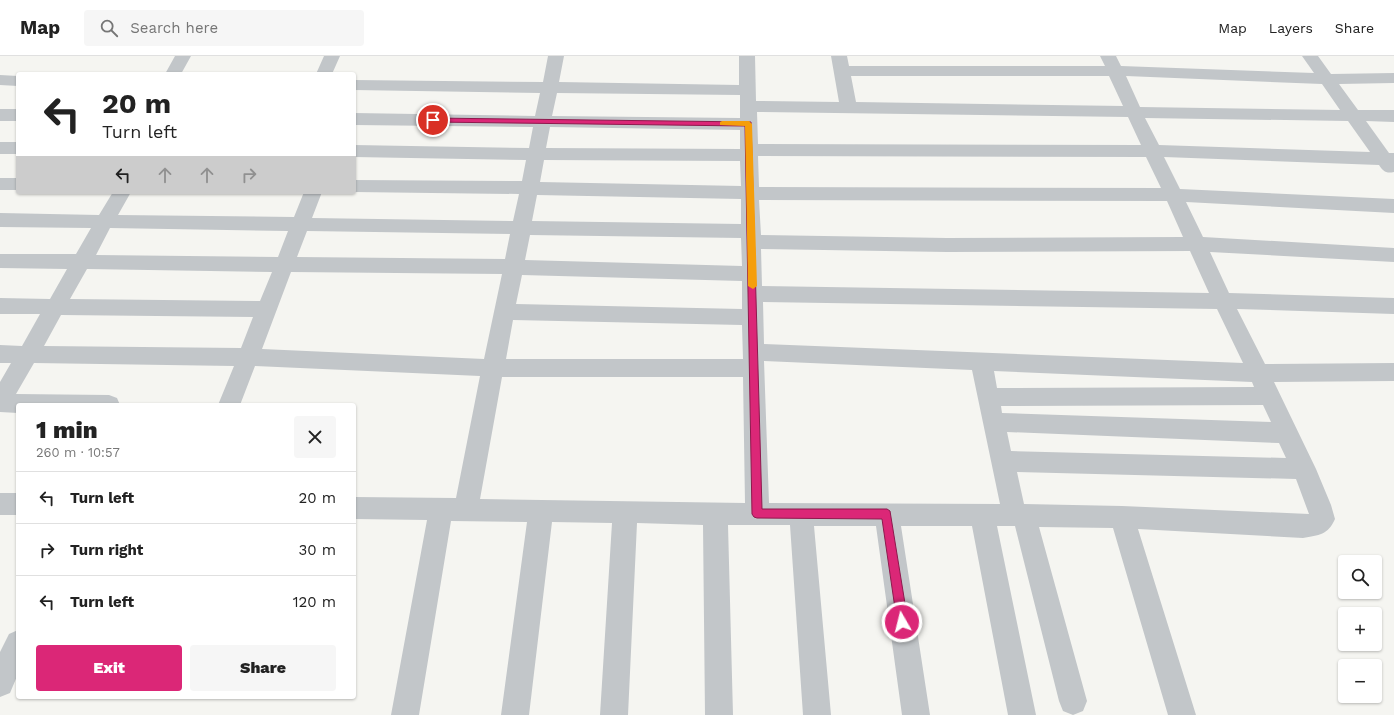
<!DOCTYPE html>
<meta charset="utf-8">
<style>
body{margin:0;font-family:"Work Sans",sans-serif;background:#f6f6f6;color:#222;height:100vh;display:flex;flex-direction:column;font-size:15px;white-space:nowrap}
*{box-sizing:border-box;margin:0}
p{font-size:13px;color:#767676}
.icon{flex:none;width:22px;height:22px;fill:none;stroke:currentColor;stroke-width:2;stroke-linecap:round;stroke-linejoin:round}
.map{position:relative;flex:1;overflow:hidden}
.sheet{position:absolute;left:16px;top:347px;width:340px;height:296px;display:flex;flex-direction:column;background:#fff;border-radius:4px;box-shadow:0 1px 3px #0004}
.sheet>*{flex:none}
.hud{position:absolute;left:16px;top:16px;width:340px;height:122px;border-radius:4px;box-shadow:0 1px 3px #0004;background:#fff;color:#222;overflow:hidden}
.buttons{position:absolute;left:1338px;top:499px;display:grid;gap:8px}
.buttons a{display:grid;place-items:center;width:44px;height:44px;border-radius:4px;background:#fff;box-shadow:0 1px 3px #0004;font-size:20px}
.pin{position:absolute;display:grid;place-items:center;width:34px;height:34px;color:#fff;margin:-17px;border:2px solid #fff;border-radius:50%;box-shadow:0 1px 4px #0007}
.me{position:absolute;width:44px;margin:-22px;rotate:352deg;stroke-linejoin:round;filter:drop-shadow(0 0 3px #0008)}
.turn{display:flex;align-items:center;gap:14px;height:84px;padding:0 20px;font-size:18px}
.turn .icon{width:52px;height:52px;stroke-width:2.5}
.turn b{display:block;font-size:28px;line-height:34px}
.lanes{display:flex;align-items:center;height:38px;padding:0 20px;background:#0003;justify-content:center;gap:20px;direction:ltr}
.lanes .off{opacity:.35}
.round{display:grid;place-items:center;flex:none;width:42px;height:42px;border-radius:4px;background:#f6f6f6}
.headline{display:flex;align-items:center;justify-content:space-between;height:68px;padding:0 20px}
h1{font-size:24px;font-weight:800;line-height:30px}
.cta{display:flex;gap:8px;margin-top:auto;padding:8px 20px}
.cta a{flex:1;height:46px;border-radius:4px;background:#db2777;color:#fff;font-size:16px;font-weight:800;line-height:46px;text-align:center}
.cta a+a{background:#f6f6f6;color:#222}
ul{padding:0;list-style:none}
li{display:flex;align-items:center;gap:12px;height:52px;padding:0 20px;border-top:1px solid #e0e0e0}
li div{flex:1}
li b{display:block;font-size:15px}
li em{font-style:normal}
header{display:flex;align-items:center;gap:24px;box-sizing:border-box;height:56px;padding:0 20px;background:#fff;border-bottom:1px solid #e0e0e0}
header strong{font-size:19px}
nav{display:flex;gap:22px;margin-inline-start:auto;font-size:14px}
.search{width:280px;height:36px;background:#f6f6f6;display:flex;align-items:center;gap:10px;box-sizing:border-box;padding:0 14px;border-radius:4px;color:#767676;font-size:15px}
.map>svg:first-child{display:block}
</style>
<header>
<strong>Map</strong>
<div class="search"><svg class="icon" aria-label="search" viewBox="0 0 24 24"><circle cx="10" cy="10" r="6"/><path d="M15 15l6 6"/></svg>Search here</div>
<nav><a>Map</a><a>Layers</a><a>Share</a></nav>
</header>
<div class="map">
<svg width="1394" height="659" viewBox="0 0 1394 659">
<rect width="100%" height="100%" fill="#f5f5f1"/>
<g fill="none" stroke-linecap="round" stroke-linejoin="round">
<path fill="#c2c6c9" fill-rule="evenodd" d="M175,0H191L181,18H165Z
M324,0H340L332,18H316Z
M548,0H564L559,26L739,29V0H755L756,45L839,46L831,0H847L849,10H1105L1100,0H1116L1121,10L1314,17L1302,0H1318L1331,18L1394,17V27L1339,28L1358,54H1394V66L1366,65L1389,97H1394V116C1386,118 1383,115 1379,109L1164,101L1180,133L1394,143V157L1186,146L1203,181L1394,192V206L1210,196L1229,237L1394,242V258L1237,253L1265,308L1394,307V325L1274,326L1316,413L1331,449L1335,463C1328,479 1319,479 1303,482L1138,473L1196,659H1168L1113,472L1039,471L1087,645L1083,655L1073,659L1063,655L1059,645L1015,470H997L1036,659H1008L972,470H901L930,659H902L876,470H814L831,659H803L790,469H728L733,659H705L703,469L637,467L628,659H600L612,467L552,466L529,659H501L527,466L451,465L419,659H391L427,464L354,463V441L456,442L480,320L255,310L240,349H218L234,310L34,307L16,338L109,339L117,342L120,349H18V357L0,356V326L11,307H0V289L22,290L40,258H0V242L50,243L67,213L0,212V198H76L91,172L0,171V157L99,159L113,136H131L118,159L294,161L304,136H322L312,162L513,165L519,138L354,136H353H354V124L522,125L526,104L354,101V89L529,92L533,71L354,69V57L535,60L540,37L354,34V24L543,26ZM851,20H1109L1123,50L856,46ZM1126,20L1322,28L1340,54L1140,51ZM557,37L740,39V62L552,60ZM757,56L1128,61L1141,89L758,88ZM1145,62L1348,65L1370,96L1159,89ZM550,71L740,74V93L546,92ZM758,100L1146,101L1161,132L759,131ZM544,104L740,105L741,130L540,126ZM537,139L741,143V168L532,165ZM759,144L1167,145L1183,181L947,182L761,179ZM110,172L288,175L278,201L96,199ZM307,175L510,178L505,203L297,201ZM530,179L741,182L742,210L525,204ZM761,193L947,196L1190,195L1209,237L762,230ZM87,213L272,216L260,245L70,243ZM291,216L502,218L484,303L262,293ZM522,219L742,225V253L516,248ZM763,246L1217,253L1243,307L764,288ZM61,259L253,261L241,292L44,290ZM513,264L742,269L743,303H506ZM764,305L972,314L1000,448L769,447ZM994,315L1252,326L1254,331L997,332ZM502,321H743L745,447L480,443ZM1263,349L1271,366L1002,357L1001,350ZM1007,376L1279,387L1286,402L1011,395ZM1017,416L1296,423L1309,458L1122,450L1024,448Z
M0,19L18,20V30L0,29Z
M0,53H18V65H0Z
M0,86H18V98H0Z
M0,122H18V134H0Z
M0,437H18V459H0Z
M18,574V618L10,637L0,641V596L9,578Z"/>
</g>
<path fill="#db2777" stroke="#8e194d" d="M431,62L751,66L762,453H887L890,455L908,566L906,570L902,572L898,570L897,566L882,463L757,462L754,461L752,458L745,70L433,66H431Z"/>
<path fill="#f59e0b" d="M722,65H749L752,68L757,230L753,233L748,230L745,70L720,69V66Z"/>
</svg>
<div class="buttons">
<a><svg class="icon" aria-label="search" viewBox="0 0 24 24"><circle cx="10" cy="10" r="6"/><path d="M15 15l6 6"/></svg></a>
<a>+</a>
<a>−</a>
</div>
<div class="pin" style="left:433px;top:64px;background:#d93025"><svg class="icon" aria-label="arrive" viewBox="0 0 24 24"><path d="M6 21V4h12l-3 4 3 4H6"/></svg></div>
<svg class="me" style="left:902px;top:566px" viewBox="-20 -20 40 40"><circle r="17" fill="#db2777" stroke="#fff" stroke-width="3"/><path d="M0-11L8 9 0 5-8 9z" fill="#fff"/></svg>
<div class="hud">
<div class="turn"><svg class="icon" aria-label="left" viewBox="0 0 24 24"><path d="M17 20v-9H6M10 6l-5 5 5 5"/></svg><div><b>20 m</b>Turn left</div></div>
<div class="lanes"><svg class="icon" aria-label="left" viewBox="0 0 24 24"><path d="M17 20v-9H6M10 6l-5 5 5 5"/></svg><svg class="icon off" aria-label="ahead" viewBox="0 0 24 24"><path d="M12 20V5M6 11l6-6 6 6"/></svg><svg class="icon off" aria-label="ahead" viewBox="0 0 24 24"><path d="M12 20V5M6 11l6-6 6 6"/></svg><svg class="icon off" aria-label="right" viewBox="0 0 24 24"><path d="M7 20v-9h11M14 6l5 5-5 5"/></svg></div>
</div>
<section class="sheet">
<div class="headline"><div><h1>1 min</h1><p>260 m · 10:57</p></div><a class="round"><svg class="icon" aria-label="close" viewBox="0 0 24 24"><path d="M6 6l12 12M18 6L6 18"/></svg></a></div>
<ul>
<li><svg class="icon" aria-label="left" viewBox="0 0 24 24"><path d="M17 20v-9H6M10 6l-5 5 5 5"/></svg><div><b>Turn left</b></div><em>20 m</em></li>
<li><svg class="icon" aria-label="right" viewBox="0 0 24 24"><path d="M7 20v-9h11M14 6l5 5-5 5"/></svg><div><b>Turn right</b></div><em>30 m</em></li>
<li><svg class="icon" aria-label="left" viewBox="0 0 24 24"><path d="M17 20v-9H6M10 6l-5 5 5 5"/></svg><div><b>Turn left</b></div><em>120 m</em></li>
</ul>
<div class="cta"><a>Exit</a><a>Share</a></div>
</section>
</div>
